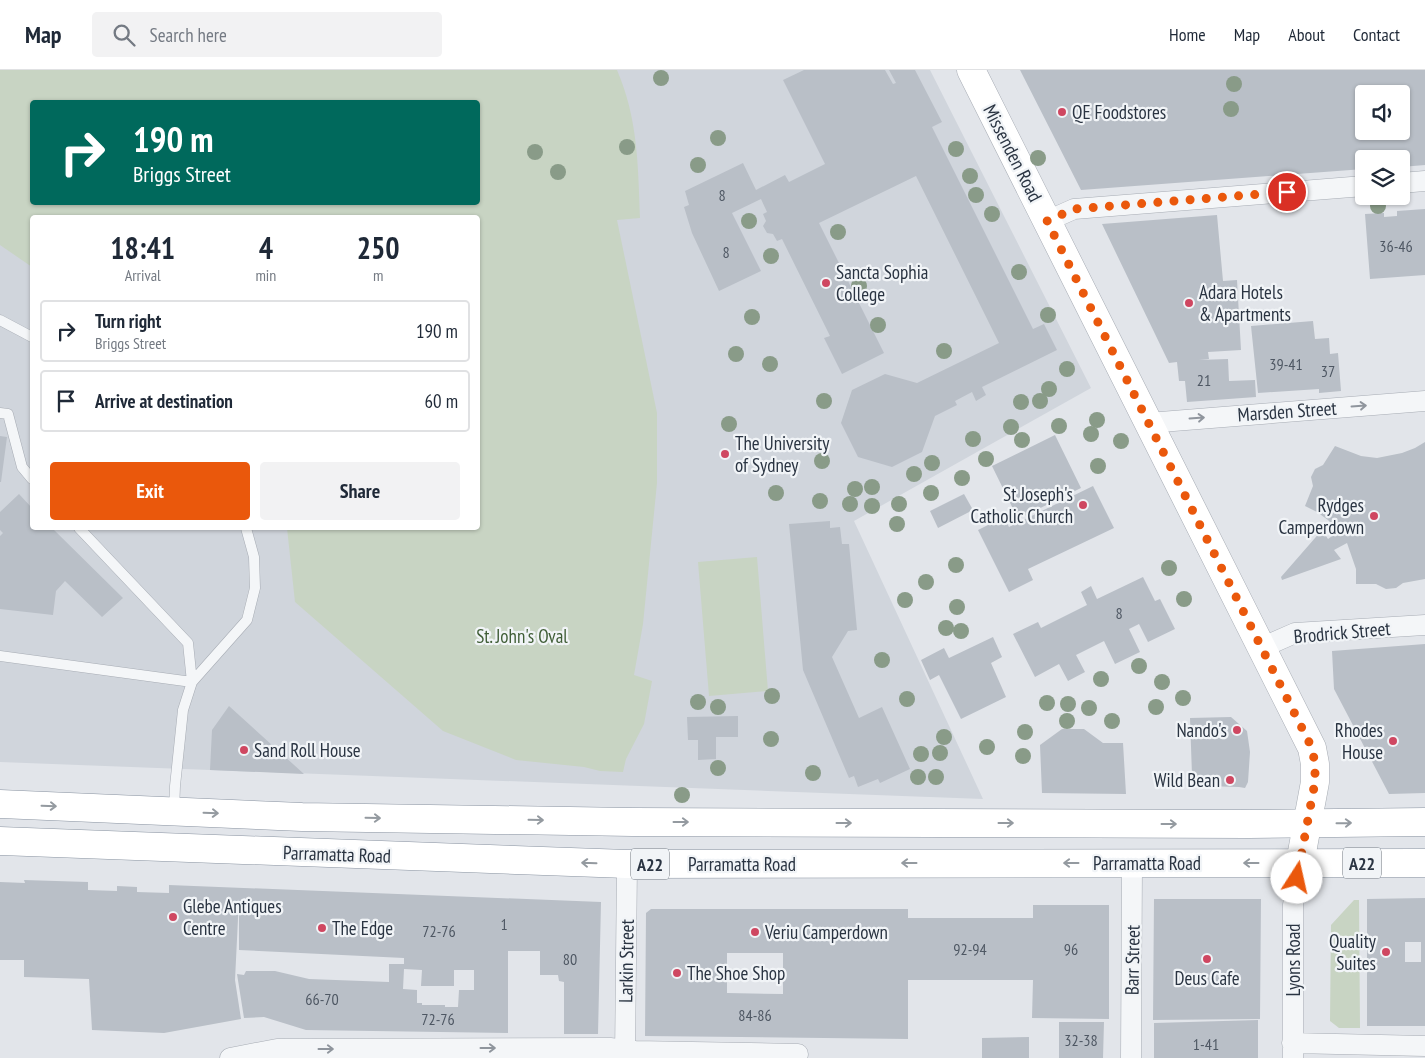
<!DOCTYPE html>
<style>
body{margin:0;font-family:"PT Sans Narrow",sans-serif;background:#f2f2f3;color:#1f2937;height:100vh;display:flex;flex-direction:column;font-size:19px;white-space:nowrap}
*{box-sizing:border-box;margin:0}
p{font-size:16px;color:#747a83}
.icon{flex:none;width:28px;height:28px;fill:none;stroke:currentColor;stroke-width:2;stroke-linecap:round;stroke-linejoin:round}
.map{position:relative;flex:1;overflow:hidden}
.sheet{position:absolute;left:30px;top:145px;width:450px;height:315px;display:flex;flex-direction:column;background:#fff;border-radius:5px;box-shadow:0 1px 4px #0004}
.sheet>*{flex:none}
.top-card{position:absolute;left:30px;top:30px;width:450px;height:105px;border-radius:5px;box-shadow:0 1px 4px #0004;background:#00695c;color:#fff;overflow:hidden}
.controls{position:absolute;left:1355px;top:15px;display:grid;gap:10px}
.controls a{display:grid;place-items:center;width:55px;height:55px;border-radius:5px;background:#fff;box-shadow:0 1px 4px #0004;font-size:25px}
.pin{position:absolute;display:grid;place-items:center;width:42px;height:42px;color:#fff;margin:-21px;border:2px solid #fff;border-radius:50%;box-shadow:0 1px 5px #0007}
.me{position:absolute;width:55px;margin:-28px;rotate:10deg;stroke-linejoin:round;filter:drop-shadow(0 0 4px #0008)}
.turn{display:flex;align-items:center;gap:18px;height:105px;padding:0 20px;font-size:22px}
.turn .icon{width:65px;height:65px;stroke-width:2.5}
.turn b{display:block;font-size:35px;line-height:42px}
.eta{display:flex;justify-content:space-evenly;align-items:center;height:85px;text-align:center}
.eta b{font-size:30px;font-weight:800;line-height:35px}
.cta{display:flex;gap:10px;margin-top:auto;padding:10px 20px}
.cta a{flex:1;height:58px;border-radius:5px;background:#ea580c;color:#fff;font-size:20px;font-weight:800;line-height:58px;text-align:center}
.cta a+a{background:#f2f2f3;color:#1f2937}
ul{padding:0;list-style:none}
li{display:flex;align-items:center;gap:15px;height:62px;margin:0 10px 8px;padding:0 10px;border:2px solid #e0e1e3;border-radius:5px}
li div{flex:1}
li b{display:block;font-size:19px}
li em{font-style:normal}
header{display:flex;align-items:center;gap:30px;box-sizing:border-box;height:70px;padding:0 25px;background:#fff;border-bottom:1px solid #e0e1e3}
header strong{font-size:24px}
nav{display:flex;gap:28px;margin-inline-start:auto;font-size:18px}
.search{width:350px;height:45px;background:#f2f2f3;display:flex;align-items:center;gap:12px;box-sizing:border-box;padding:0 18px;border-radius:5px;color:#747a83;font-size:19px}
.map>svg:first-child{display:block}
</style>
<header>
<strong>Map</strong>
<div class="search"><svg class="icon" aria-label="search" viewBox="0 0 24 24"><circle cx="10" cy="10" r="6"/><path d="M15 15l6 6"/></svg>Search here</div>
<nav><a>Home</a><a>Map</a><a>About</a><a>Contact</a></nav>
</header>
<div class="map">
<svg width="1425" height="988" viewBox="0 0 1425 988">
<rect width="100%" height="100%" fill="#e2e5ea"/>
<path fill="#d0d5dc" fill-rule="evenodd" d="M0,0H930L1091,318L854,451L983,729L0,692ZM32,32H478V132H32ZM32,148H478V458H32Z"/>
<path fill="#c8d4c3" fill-rule="evenodd" d="M0,0H617C638,49 638,95 640,148L617,150L657,343V413L643,554L634,605L652,611L644,654L626,689L623,702L600,701L584,697L516,690L443,661L295,532L287,458H478V148H32V197L0,175ZM32,32H478V132H32Z
M757,487L768,621L709,626L698,492Z
M1354,830H1359L1360,958H1339L1330,951L1331,855Z"/>
<path fill="#b9bfc7" fill-rule="evenodd" d="M804,0H885L893,14L896,13L889,0H915L942,52L932,57L1033,259L1044,254L1057,280L982,317L986,325L976,331L972,322L955,331L957,335L935,346L922,382L892,397L858,387L841,353L852,320L885,304L917,313L999,273L916,106L819,153L884,283L842,304L824,268L830,266L782,169L777,171L773,164L767,163L763,156L766,151L763,144L767,142L761,129L732,143L761,201L719,221L692,163L684,137L689,135L685,121L743,93L756,120L785,105L789,112L825,94L783,10Z
M1020,0H1425V95L1401,97V89H1364V99L1081,120ZM1364,24H1401V61H1364Z
M1425,139V205L1370,209L1365,144L1384,143V147L1397,146V141Z
M1217,145L1223,211L1237,210L1241,280L1208,282L1209,289L1199,290L1228,289L1229,311L1255,310L1256,327L1187,332L1185,311H1179L1177,292L1169,293L1102,154Z
M1313,251L1315,269L1329,268L1330,284L1338,283L1341,321L1319,323V319L1258,323L1251,256Z
M1055,365L1081,418L1018,449L992,396Z
M0,366L7,367L1,412H0Z
M1425,372V509L1403,513L1396,518L1386,519L1376,514H1356V499L1347,473L1334,480L1341,489L1282,510L1281,507L1322,460L1328,469L1339,461L1328,450L1317,442L1305,436L1313,416L1311,407L1315,399L1323,395L1335,376L1361,386L1377,388L1402,383L1415,378Z
M1093,416L1114,458L1028,499L1033,510L1009,522L978,460L1004,447L1009,457Z
M19,424L32,438V458H52L123,528L102,547L65,511L56,521L53,545L0,539V466L3,463L0,460V442Z
M964,424L973,440L938,458L930,441Z
M830,451V458L840,457L842,474H849L857,560L848,561L832,587L859,648L882,637L910,699L880,713L878,709L858,717L854,706L849,708L803,600L789,454Z
M1143,507L1155,531L1160,529L1175,559L1148,572L1139,554L1129,559L1140,582L1115,594L1104,571L1076,585L1085,602L1068,611L1059,594L1035,607L1013,564L1038,552L1041,558L1087,535L1081,522L1091,516L1097,529Z
M993,567L1002,587L991,593L1006,627L961,649L939,605L930,610L921,590L944,578L949,588Z
M1425,574V723L1389,724L1334,619L1332,581Z
M229,636L304,704L210,700L212,660Z
M738,646V667H716V689L698,690V670H688L687,647Z
M1231,647L1247,661L1250,682L1248,712L1245,718L1239,717L1203,716L1192,705L1190,648Z
M1062,659H1084L1103,673H1123L1126,724L1042,723L1040,675Z
M24,810L88,812V820L117,821V816L137,817V822L169,823V815L601,832L598,964H564V912L559,911L558,905H540V881H508V963L306,960L264,947L244,948L237,904L244,905L246,901H275L309,909L389,912V894H404V888L239,880V828L235,910L241,949L164,963L92,960L89,909L24,907V890H0V812L25,813ZM404,899L422,900L421,916H454V900H474V920H459L458,937H445V935H422V933H417V920L403,919Z
M1425,828V956H1367V829ZM1405,872H1421V892H1405Z
M1154,829H1261L1260,949L1153,950Z
M1033,835H1109V949L1032,948L1033,910H908V969L645,966L646,843L651,839H908V848H1033ZM727,883H783V924L727,923Z
M1258,950V988H1154V953Z
M1059,952H1104L1103,988H1059Z
M1029,967V988H982V968Z"/>
<g fill="none" stroke-linecap="round" stroke-linejoin="round">
<g stroke="#a7acb4" stroke-width="11">
<path id="lane" d="M0,250L32,267
M0,343L8,344L22,397L32,409
M79,458L188,573L192,612L183,640L175,716L174,741
M0,586L192,612L247,550L255,518L254,487L246,458"/>
</g>
<g stroke="#a7acb4" stroke-width="21">
<path id="street" d="M1401,113L1425,111
M1047,151L1074,139L1364,116
M1148,353L1425,331
M1261,578L1295,563L1425,555
M1292,973L1425,976
M230,988L277,979L610,978L635,981L798,984
M625,988L627,794
M1131,988L1132,793
M1293,988V835L1300,793"/>
</g>
<g stroke="#a7acb4" stroke-width="29">
<path id="secondary" d="M971,0L1312,678L1315,694V712L1300,793"/>
</g>
<g stroke="#8993a1" stroke-width="29">
<path id="highway" d="M0,734L302,747L632,752L1249,754L1425,752
M0,771L627,794L1425,793"/>
</g>
<use href="#lane" stroke="#f4f6f8" stroke-width="10"/>
<use href="#street" stroke="#f4f6f8" stroke-width="20"/>
<use href="#secondary" stroke="#fff" stroke-width="28"/>
<use href="#highway" stroke="#fff" stroke-width="28"/>
</g>
<g fill="#899b88">
<circle cx="661" cy="8" r="8"/>
<circle cx="1234" cy="14" r="8"/>
<circle cx="1231" cy="39" r="8"/>
<circle cx="718" cy="68" r="8"/>
<circle cx="627" cy="77" r="8"/>
<circle cx="956" cy="79" r="8"/>
<circle cx="535" cy="82" r="8"/>
<circle cx="1038" cy="88" r="8"/>
<circle cx="698" cy="95" r="8"/>
<circle cx="558" cy="102" r="8"/>
<circle cx="970" cy="106" r="8"/>
<circle cx="976" cy="125" r="8"/>
<circle cx="1378" cy="136" r="8"/>
<circle cx="992" cy="144" r="8"/>
<circle cx="749" cy="151" r="8"/>
<circle cx="838" cy="162" r="8"/>
<circle cx="771" cy="186" r="8"/>
<circle cx="1019" cy="202" r="8"/>
<circle cx="859" cy="216" r="8"/>
<circle cx="1048" cy="245" r="8"/>
<circle cx="752" cy="247" r="8"/>
<circle cx="878" cy="255" r="8"/>
<circle cx="944" cy="281" r="8"/>
<circle cx="736" cy="284" r="8"/>
<circle cx="770" cy="294" r="8"/>
<circle cx="1067" cy="299" r="8"/>
<circle cx="1049" cy="319" r="8"/>
<circle cx="824" cy="331" r="8"/>
<circle cx="1040" cy="331" r="8"/>
<circle cx="1021" cy="332" r="8"/>
<circle cx="1097" cy="350" r="8"/>
<circle cx="729" cy="354" r="8"/>
<circle cx="1059" cy="356" r="8"/>
<circle cx="1011" cy="357" r="8"/>
<circle cx="1091" cy="364" r="8"/>
<circle cx="973" cy="369" r="8"/>
<circle cx="1022" cy="370" r="8"/>
<circle cx="1121" cy="371" r="8"/>
<circle cx="986" cy="389" r="8"/>
<circle cx="822" cy="391" r="8"/>
<circle cx="932" cy="393" r="8"/>
<circle cx="1098" cy="396" r="8"/>
<circle cx="914" cy="404" r="8"/>
<circle cx="962" cy="408" r="8"/>
<circle cx="872" cy="417" r="8"/>
<circle cx="855" cy="419" r="8"/>
<circle cx="776" cy="423" r="8"/>
<circle cx="931" cy="423" r="8"/>
<circle cx="820" cy="431" r="8"/>
<circle cx="850" cy="434" r="8"/>
<circle cx="899" cy="434" r="8"/>
<circle cx="872" cy="436" r="8"/>
<circle cx="897" cy="454" r="8"/>
<circle cx="956" cy="495" r="8"/>
<circle cx="1169" cy="498" r="8"/>
<circle cx="926" cy="512" r="8"/>
<circle cx="1184" cy="529" r="8"/>
<circle cx="905" cy="530" r="8"/>
<circle cx="957" cy="537" r="8"/>
<circle cx="946" cy="558" r="8"/>
<circle cx="961" cy="561" r="8"/>
<circle cx="882" cy="590" r="8"/>
<circle cx="1139" cy="596" r="8"/>
<circle cx="1101" cy="609" r="8"/>
<circle cx="1162" cy="612" r="8"/>
<circle cx="772" cy="626" r="8"/>
<circle cx="1183" cy="628" r="8"/>
<circle cx="907" cy="629" r="8"/>
<circle cx="698" cy="632" r="8"/>
<circle cx="1047" cy="633" r="8"/>
<circle cx="1068" cy="634" r="8"/>
<circle cx="718" cy="637" r="8"/>
<circle cx="1156" cy="637" r="8"/>
<circle cx="1089" cy="638" r="8"/>
<circle cx="1067" cy="651" r="8"/>
<circle cx="1112" cy="651" r="8"/>
<circle cx="1025" cy="662" r="8"/>
<circle cx="944" cy="667" r="8"/>
<circle cx="771" cy="669" r="8"/>
<circle cx="987" cy="677" r="8"/>
<circle cx="940" cy="683" r="8"/>
<circle cx="921" cy="684" r="8"/>
<circle cx="1023" cy="686" r="8"/>
<circle cx="718" cy="698" r="8"/>
<circle cx="813" cy="703" r="8"/>
<circle cx="918" cy="707" r="8"/>
<circle cx="936" cy="707" r="8"/>
<circle cx="682" cy="725" r="8"/>
</g>
<defs><path id="oneway-shaft" d="M-6 0H5M1.5-3L5.5 0L1.5 3" fill="none" stroke-width="1.6" stroke-linecap="round" stroke-linejoin="round" transform="scale(1.25)"/></defs>
<g stroke="#8f959d">
<use href="#oneway-shaft" transform="translate(1359 336) rotate(-4)"/>
<use href="#oneway-shaft" transform="translate(1197 348) rotate(-4)"/>
<use href="#oneway-shaft" transform="translate(488 978)"/>
<use href="#oneway-shaft" transform="translate(326 979)"/>
</g>
<g stroke="#949aa0">
<use href="#oneway-shaft" transform="translate(49 736) rotate(2)"/>
<use href="#oneway-shaft" transform="translate(211 743) rotate(2)"/>
<use href="#oneway-shaft" transform="translate(373 748) rotate(1)"/>
<use href="#oneway-shaft" transform="translate(536 750) rotate(1)"/>
<use href="#oneway-shaft" transform="translate(681 752)"/>
<use href="#oneway-shaft" transform="translate(844 753)"/>
<use href="#oneway-shaft" transform="translate(1006 753)"/>
<use href="#oneway-shaft" transform="translate(1344 753) rotate(-1)"/>
<use href="#oneway-shaft" transform="translate(1169 754)"/>
<use href="#oneway-shaft" transform="translate(589 793) rotate(-178)"/>
<use href="#oneway-shaft" transform="translate(909 793) rotate(180)"/>
<use href="#oneway-shaft" transform="translate(1071 793) rotate(180)"/>
<use href="#oneway-shaft" transform="translate(1251 793) rotate(-180)"/>
</g>
<g fill="none" stroke-linecap="round" stroke-linejoin="round">
<path stroke="#ea580c" stroke-width="9" stroke-dasharray="0 16.2" d="M1287,122L1074,139L1047,151L1312,678L1315,694V712L1297,808"/>
</g>
<g fill="#cf4761" stroke="#f1f4f7" stroke-width="2">
<circle cx="1062" cy="42" r="5"/>
<circle cx="826" cy="213" r="5"/>
<circle cx="1189" cy="233" r="5"/>
<circle cx="725" cy="384" r="5"/>
<circle cx="1083" cy="435" r="5"/>
<circle cx="1374" cy="446" r="5"/>
<circle cx="1237" cy="660" r="5"/>
<circle cx="1393" cy="671" r="5"/>
<circle cx="244" cy="680" r="5"/>
<circle cx="1230" cy="710" r="5"/>
<circle cx="173" cy="847" r="5"/>
<circle cx="322" cy="858" r="5"/>
<circle cx="755" cy="862" r="5"/>
<circle cx="1386" cy="882" r="5"/>
<circle cx="1207" cy="889" r="5"/>
<circle cx="677" cy="903" r="5"/>
</g>
<g text-anchor="middle" dominant-baseline="central" stroke-width="4.5" stroke-linejoin="round" paint-order="stroke">
<g font-size="16" fill="#4e5763">
<text x="722" y="125">8</text>
<text x="1396" y="176">36-46</text>
<text x="726" y="182">8</text>
<text x="1286" y="294">39-41</text>
<text x="1328" y="301">37</text>
<text x="1204" y="310">21</text>
<text x="1119" y="543">8</text>
<text x="504" y="854">1</text>
<text x="439" y="861">72-76</text>
<text x="970" y="879">92-94</text>
<text x="1071" y="879">96</text>
<text x="570" y="889">80</text>
<text x="322" y="929">66-70</text>
<text x="755" y="945">84-86</text>
<text x="438" y="949">72-76</text>
<text x="1081" y="970">32-38</text>
<text x="1206" y="974">1-41</text>
</g>
<g fill="#f1f4f7" stroke="#666e78" stroke-width="1">
<rect x="1343" y="777.5" width="38" height="31" rx="4"/>
<rect x="631" y="778.5" width="38" height="31" rx="4"/>
</g>
<g font-size="18" font-weight="bold" fill="#2a3442">
<text x="1362" y="793">A22</text>
<text x="650" y="794">A22</text>
</g>
<g font-size="19" fill="#2a3442" stroke="#f1f4f7" text-anchor="start">
<text x="1072" y="42">QE Foodstores</text>
<text x="836" y="202">Sancta Sophia<tspan x="836" dy="22">College</tspan></text>
<text x="1199" y="222">Adara Hotels<tspan x="1199" dy="22">&amp; Apartments</tspan></text>
<text x="735" y="373">The University<tspan x="735" dy="22">of Sydney</tspan></text>
<text x="1073" y="424" text-anchor="end">St Joseph's<tspan x="1073" dy="22">Catholic Church</tspan></text>
<text x="1364" y="435" text-anchor="end">Rydges<tspan x="1364" dy="22">Camperdown</tspan></text>
<text x="1227" y="660" text-anchor="end">Nando's</text>
<text x="1383" y="660" text-anchor="end">Rhodes<tspan x="1383" dy="22">House</tspan></text>
<text x="254" y="680">Sand Roll House</text>
<text x="1220" y="710" text-anchor="end">Wild Bean</text>
<text x="183" y="836">Glebe Antiques<tspan x="183" dy="22">Centre</tspan></text>
<text x="332" y="858">The Edge</text>
<text x="765" y="862">Veriu Camperdown</text>
<text x="1376" y="871" text-anchor="end">Quality<tspan x="1376" dy="22">Suites</tspan></text>
<text x="687" y="903">The Shoe Shop</text>
<text x="1207" y="908" text-anchor="middle">Deus Cafe</text>
</g>
<g font-size="19" fill="#2a3442" stroke="#f1f4f7">
<text transform="translate(1013 83) rotate(63)">Missenden Road</text>
<text transform="translate(1287 341) rotate(-4)">Marsden Street</text>
<text transform="translate(1342 562) rotate(-5)">Brodrick Street</text>
<text transform="translate(337 784) rotate(2)">Parramatta Road</text>
<text x="1147" y="793">Parramatta Road</text>
<text x="742" y="794">Parramatta Road</text>
<text transform="translate(1132 890) rotate(-89)">Barr Street</text>
<text transform="translate(1293 890) rotate(-90)">Lyons Road</text>
<text transform="translate(626 891) rotate(-89)">Larkin Street</text>
</g>
<g font-size="19" fill="#405e37" stroke="#f1f4f7">
<text x="522" y="566">St. John's Oval</text>
</g>
</g>
</svg>
<div class="controls">
<a><svg class="icon" aria-label="sound" viewBox="0 0 24 24"><path d="M4 9h4l5-4v14l-5-4H4zM17 9q2 3 0 6"/></svg></a>
<a><svg class="icon" aria-label="layers" viewBox="0 0 24 24"><path d="M12 4l9 5-9 5-9-5zM3 14l9 5 9-5"/></svg></a>
</div>
<div class="pin" style="left:1287px;top:122px;background:#d93025"><svg class="icon" aria-label="arrive" viewBox="0 0 24 24"><path d="M6 21V4h12l-3 4 3 4H6"/></svg></div>
<svg class="me" style="left:1297px;top:808px" viewBox="-20 -20 40 40"><circle r="19" fill="#fff"/><path d="M0-13L10 11 0 6-10 11z" fill="#ea580c"/></svg>
<div class="top-card">
<div class="turn"><svg class="icon" aria-label="right" viewBox="0 0 24 24"><path d="M7 20v-9h11M14 6l5 5-5 5"/></svg><div><b>190 m</b>Briggs Street</div></div>
</div>
<section class="sheet">
<div class="eta">
<div><b>18:41</b><p>Arrival</p></div>
<div><b>4</b><p>min</p></div>
<div><b>250</b><p>m</p></div>
</div>
<ul>
<li><svg class="icon" aria-label="right" viewBox="0 0 24 24"><path d="M7 20v-9h11M14 6l5 5-5 5"/></svg><div><b>Turn right</b><p>Briggs Street</p></div><em>190 m</em></li>
<li><svg class="icon" aria-label="arrive" viewBox="0 0 24 24"><path d="M6 21V4h12l-3 4 3 4H6"/></svg><div><b>Arrive at destination</b></div><em>60 m</em></li>
</ul>
<div class="cta"><a>Exit</a><a>Share</a></div>
</section>
</div>
